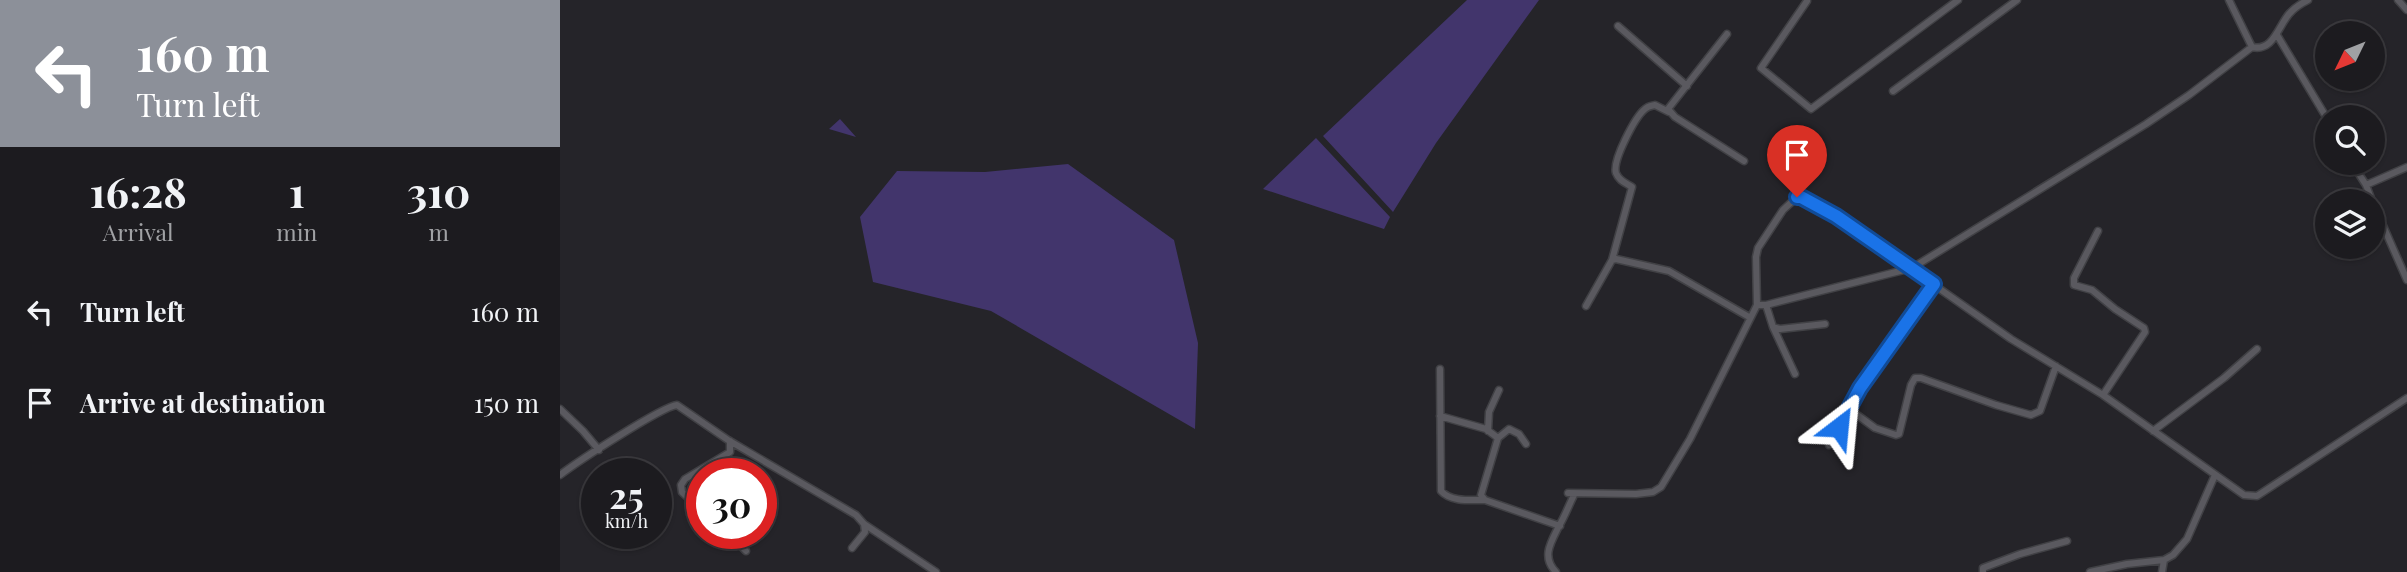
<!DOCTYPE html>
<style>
body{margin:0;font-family:"Playfair Display",serif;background:#252428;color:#f1f3f6;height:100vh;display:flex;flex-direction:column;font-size:26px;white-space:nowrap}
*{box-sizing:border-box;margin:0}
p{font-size:23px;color:#a0a1a4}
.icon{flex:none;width:38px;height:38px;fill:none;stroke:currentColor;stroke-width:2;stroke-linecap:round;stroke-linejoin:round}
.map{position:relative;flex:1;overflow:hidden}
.details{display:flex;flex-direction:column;background:#1c1b1f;width:560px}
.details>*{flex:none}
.banner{background:#8c9099;color:#fff;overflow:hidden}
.needle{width:46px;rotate:227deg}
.fabs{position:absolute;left:1755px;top:21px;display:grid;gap:14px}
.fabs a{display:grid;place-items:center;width:70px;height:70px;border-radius:50%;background:#1c1b1f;box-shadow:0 2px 5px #0004,0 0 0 2px #3a393d;font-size:35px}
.speed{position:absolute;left:21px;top:458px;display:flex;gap:14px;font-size:35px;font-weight:700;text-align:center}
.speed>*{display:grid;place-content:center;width:91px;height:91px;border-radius:50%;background:#1c1b1f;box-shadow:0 2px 5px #0004,0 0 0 2px #3a393d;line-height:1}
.speed small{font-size:18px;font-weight:400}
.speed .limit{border:10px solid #d22;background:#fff;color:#111}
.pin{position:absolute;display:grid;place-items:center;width:60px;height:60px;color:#fff;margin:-72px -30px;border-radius:50% 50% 50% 0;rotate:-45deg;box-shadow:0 0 7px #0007}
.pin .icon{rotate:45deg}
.me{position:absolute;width:77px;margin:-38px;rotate:29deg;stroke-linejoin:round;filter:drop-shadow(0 0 5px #0008)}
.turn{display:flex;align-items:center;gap:24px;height:147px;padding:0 21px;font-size:32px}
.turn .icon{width:91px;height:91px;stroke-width:2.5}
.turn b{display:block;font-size:49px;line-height:60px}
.eta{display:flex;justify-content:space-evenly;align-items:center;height:119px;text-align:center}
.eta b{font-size:42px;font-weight:700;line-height:49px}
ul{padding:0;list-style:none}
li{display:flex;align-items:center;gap:21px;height:91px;padding:0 21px}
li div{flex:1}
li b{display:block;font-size:26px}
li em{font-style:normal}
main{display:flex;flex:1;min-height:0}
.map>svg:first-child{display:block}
</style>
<main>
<section class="details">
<div class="banner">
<div class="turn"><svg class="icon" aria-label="left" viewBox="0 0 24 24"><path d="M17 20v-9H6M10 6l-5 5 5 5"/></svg><div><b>160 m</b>Turn left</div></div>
</div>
<div class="eta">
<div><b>16:28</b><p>Arrival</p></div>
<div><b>1</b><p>min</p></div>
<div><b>310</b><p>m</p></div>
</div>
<ul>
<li><svg class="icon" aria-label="left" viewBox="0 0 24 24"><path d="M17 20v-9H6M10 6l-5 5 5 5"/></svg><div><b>Turn left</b></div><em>160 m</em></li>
<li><svg class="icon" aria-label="arrive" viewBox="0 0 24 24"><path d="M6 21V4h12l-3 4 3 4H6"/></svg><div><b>Arrive at destination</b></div><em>150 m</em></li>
</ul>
</section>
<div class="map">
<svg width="1847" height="572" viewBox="0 0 1847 572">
<rect width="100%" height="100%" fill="#252429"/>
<path fill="#42356c" d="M907,0H979L876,143L833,212L763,136Z
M280,119L296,137L269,129Z
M756,138L830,217L824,229L703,189Z
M508,164L614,240L638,343L635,429L431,311L313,282L300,217L337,171L425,172Z"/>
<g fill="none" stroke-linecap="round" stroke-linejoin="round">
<g stroke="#414145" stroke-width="9">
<path id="minor" d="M1669,0L1692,47
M1838,0L1847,10
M1247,1L1201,68L1251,109L1398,0
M1058,26L1127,86
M1167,34L1108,109L1115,117L1184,161
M1717,35L1768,120
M1333,91L1457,0
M1792,163L1806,185L1812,201
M1806,185L1847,167
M1813,203L1847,280
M1538,231L1514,278V285L1532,290L1555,309L1584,328L1585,332L1543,395
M1052,260L1072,187C1066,183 1059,181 1056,173C1052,161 1075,117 1085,109C1088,106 1091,106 1095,105L1109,112
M1197,305H1206L1352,268L1586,124L1629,95L1692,47C1713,52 1718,27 1729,14C1734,8 1740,4 1748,0
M1206,305L1213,327L1220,329L1265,324
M1026,306L1052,260L1056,259L1109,271L1189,317
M1213,327L1235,374
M880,369L881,491C891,502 910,500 925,500
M0,409L23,431L39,450
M1289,409L1315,428L1336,435L1339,434L1351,385L1355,378H1361L1436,405L1471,415L1480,411L1496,366
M880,416L926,429L938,438
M928,431L929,412L939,390
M1593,431L1664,378L1697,349
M966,444L959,434L949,429L938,438L921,495L925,500L1000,526
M1269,445L1300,388L1374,284
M0,475C17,462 101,407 117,405L168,440L296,515L304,524L305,532L292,548
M1008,493L1076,494L1093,492L1101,487L1130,439L1197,305L1196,257L1198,248L1223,210L1237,197H1241L1276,216L1451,339L1543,395L1684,495L1697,496L1847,398
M142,511L122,492L121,485L125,479L170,452V441
M304,524L376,572
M169,534L186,551
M996,572C981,557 991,542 999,526C1005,516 1009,505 1014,495
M1423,572V568L1460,554L1507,541
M1530,572L1567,564L1604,560L1613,555L1627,539L1655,475
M1602,572L1604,560"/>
</g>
<use href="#minor" stroke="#5a595f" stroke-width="6"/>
</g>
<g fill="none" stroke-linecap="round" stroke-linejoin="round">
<g stroke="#114b97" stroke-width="18">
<path id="route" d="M1237,197H1241L1276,216L1374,284L1300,388L1279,427"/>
</g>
<use href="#route" stroke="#1a73e8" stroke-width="12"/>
</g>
</svg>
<div class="fabs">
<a><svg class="needle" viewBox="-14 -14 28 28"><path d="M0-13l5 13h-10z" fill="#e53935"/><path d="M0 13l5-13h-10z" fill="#a0a1a4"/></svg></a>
<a><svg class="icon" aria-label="search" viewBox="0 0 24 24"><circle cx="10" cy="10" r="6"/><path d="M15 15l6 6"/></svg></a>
<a><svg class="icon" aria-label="layers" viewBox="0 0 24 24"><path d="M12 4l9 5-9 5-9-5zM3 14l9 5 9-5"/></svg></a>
</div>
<div class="speed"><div>25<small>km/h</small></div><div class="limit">30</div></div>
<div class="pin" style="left:1237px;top:197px;background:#d93025"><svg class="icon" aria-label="arrive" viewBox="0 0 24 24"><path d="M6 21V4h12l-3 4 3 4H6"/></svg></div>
<svg class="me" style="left:1279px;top:427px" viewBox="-20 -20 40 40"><path d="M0-17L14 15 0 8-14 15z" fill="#1a73e8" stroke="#fff" stroke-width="4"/></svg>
</div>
</main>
